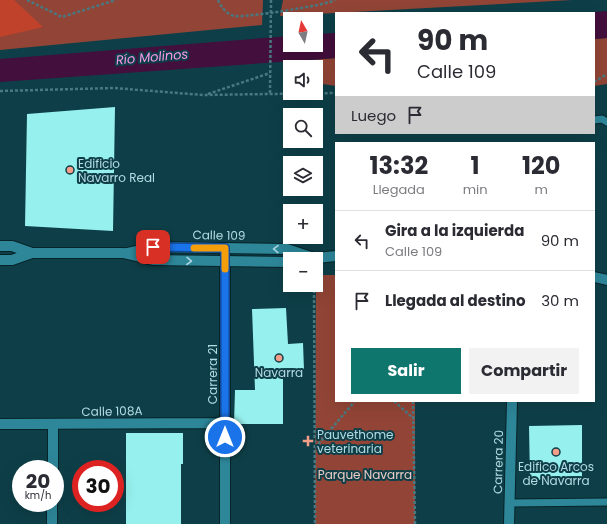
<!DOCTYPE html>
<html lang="es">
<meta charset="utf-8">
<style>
body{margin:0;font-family:Poppins,sans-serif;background:#f2f2f3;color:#2b2b33;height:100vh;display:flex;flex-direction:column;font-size:15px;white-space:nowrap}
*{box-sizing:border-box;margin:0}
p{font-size:13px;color:#7c7c81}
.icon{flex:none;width:22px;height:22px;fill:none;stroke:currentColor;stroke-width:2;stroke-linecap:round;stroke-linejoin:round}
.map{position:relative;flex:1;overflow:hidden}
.sheet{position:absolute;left:335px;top:142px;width:260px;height:260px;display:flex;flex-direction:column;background:#fff;border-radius:0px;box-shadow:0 4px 16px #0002}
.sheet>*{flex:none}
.top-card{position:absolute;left:335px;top:12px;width:260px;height:122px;border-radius:0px;box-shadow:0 4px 16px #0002;background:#fff;color:#2b2b33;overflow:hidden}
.needle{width:26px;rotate:351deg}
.buttons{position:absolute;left:283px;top:12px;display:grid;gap:8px}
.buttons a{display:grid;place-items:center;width:40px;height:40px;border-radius:0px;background:#fff;box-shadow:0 4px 16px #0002;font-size:20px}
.speed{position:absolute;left:12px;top:460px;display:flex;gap:8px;font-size:20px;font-weight:700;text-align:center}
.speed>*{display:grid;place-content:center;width:52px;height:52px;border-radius:50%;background:#fff;box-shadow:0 4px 16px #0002;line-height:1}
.speed small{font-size:10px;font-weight:400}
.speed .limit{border:6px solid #d22;background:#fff;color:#111}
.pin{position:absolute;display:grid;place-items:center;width:34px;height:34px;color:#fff;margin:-17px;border-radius:8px;box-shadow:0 2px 6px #0006}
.me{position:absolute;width:44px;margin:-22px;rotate:0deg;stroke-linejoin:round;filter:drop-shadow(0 0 3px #0008)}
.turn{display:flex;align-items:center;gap:14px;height:84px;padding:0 16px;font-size:18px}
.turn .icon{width:52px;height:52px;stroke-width:2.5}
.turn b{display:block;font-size:28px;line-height:34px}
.then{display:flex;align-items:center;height:38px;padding:0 16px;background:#0003;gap:8px;font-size:15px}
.eta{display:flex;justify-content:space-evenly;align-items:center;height:68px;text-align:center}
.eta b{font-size:24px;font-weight:700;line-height:28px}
.action{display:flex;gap:8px;margin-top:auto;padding:8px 16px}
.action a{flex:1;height:46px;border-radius:0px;background:#0f766e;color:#fff;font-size:16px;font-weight:700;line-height:46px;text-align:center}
.action a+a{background:#f2f2f3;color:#2b2b33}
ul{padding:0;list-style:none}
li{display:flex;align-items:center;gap:12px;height:60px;padding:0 16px;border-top:1px solid #e1e1e2}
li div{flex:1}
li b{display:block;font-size:15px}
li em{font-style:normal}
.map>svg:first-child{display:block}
</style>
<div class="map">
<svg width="607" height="524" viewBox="0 0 607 524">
<rect width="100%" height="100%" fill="#0e3f48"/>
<path fill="#924536" d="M0,0H263L262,25L0,50Z
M283,0H572L280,16Z
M607,38V84L594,86V39Z
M336,58V86L316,83V67H290V79H287L285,62Z
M316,275H336V401H415V524H315Z"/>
<path fill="#c0422a" d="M0,0H14L43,27L0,37Z"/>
<path fill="#430f3c" d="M607,11V38L594,39V13H580Z
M336,33V58L0,82V59L290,36V45H316V34Z"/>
<path fill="#96f0ed" d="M115,107L113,231L25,226L27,114Z
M286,308L288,344L303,343L304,370L283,371V424H234L235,390H255L252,309Z
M582,425V479L530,480L529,426Z
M126,433H183V464H181V524H126Z"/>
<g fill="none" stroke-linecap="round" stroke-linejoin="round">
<g stroke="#072429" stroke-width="9">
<path id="service" d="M594,120L602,119L607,122
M510,503L607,502"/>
</g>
<g stroke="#072429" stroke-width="12">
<path id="minor" d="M0,424L225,423
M53,469V425
M52,524V503
M225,524V248
M509,524L512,401"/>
</g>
<g stroke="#072429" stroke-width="12">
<path id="tertiary" d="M0,246H12L32,253H123L153,260L290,262
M127,253L153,247L287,249L314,258
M307,259L336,256
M0,260H12L32,253
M594,277L607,280"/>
</g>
<path stroke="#4a7881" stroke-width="2.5" stroke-dasharray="3 2" stroke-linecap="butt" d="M27,0L62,17L116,0
M218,0C221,7 227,15 235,16C244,18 328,5 335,0
M594,82L607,74
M0,91L114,88L203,95L336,93
M270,93L271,0
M208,94L270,73
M314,285L315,524
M394,401L414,419
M413,401L415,524
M315,448L355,401"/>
<use href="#service" stroke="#2d8799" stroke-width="7"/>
<use href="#minor" stroke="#2d8799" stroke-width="10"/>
<use href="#tertiary" stroke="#2d8799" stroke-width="10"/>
</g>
<defs><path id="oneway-chevron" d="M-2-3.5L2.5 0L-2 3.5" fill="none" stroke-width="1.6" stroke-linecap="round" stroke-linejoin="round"/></defs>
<g stroke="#acd7e0">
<use href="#oneway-chevron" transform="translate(276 249) rotate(-179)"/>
<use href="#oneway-chevron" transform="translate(189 261) rotate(1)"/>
</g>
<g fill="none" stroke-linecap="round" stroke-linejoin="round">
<g stroke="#114b97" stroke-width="10">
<path id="route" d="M153,247L225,248V437"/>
</g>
<use href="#route" stroke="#1a73e8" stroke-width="7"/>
<path stroke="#f59e0b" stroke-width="7" d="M194,248H225V269"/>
</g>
<g fill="#f49e8a" stroke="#0e3f48" stroke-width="1.5">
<circle cx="70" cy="170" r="4"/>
<circle cx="279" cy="358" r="4"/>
<path d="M306 435h4v4h4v4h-4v4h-4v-4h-4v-4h4z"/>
<circle cx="556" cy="452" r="4"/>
</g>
<g text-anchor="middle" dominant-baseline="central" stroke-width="4" stroke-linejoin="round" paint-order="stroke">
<g font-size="12" fill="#b3dbe4" stroke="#0e3f48" text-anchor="start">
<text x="78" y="163">Edificio<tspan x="78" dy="14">Navarro Real</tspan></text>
<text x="279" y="372" text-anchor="middle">Navarra</text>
<text x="317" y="434">Pauvethome<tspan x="317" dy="14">veterinaria</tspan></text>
<text x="556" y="466" text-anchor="middle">Edifico Arcos<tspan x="556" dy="14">de Navarra</tspan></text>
</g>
<g font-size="12" fill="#b3dbe4" stroke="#0e3f48">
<text transform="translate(219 235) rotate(1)">Calle 109</text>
<text transform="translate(212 374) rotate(-90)">Carrera 21</text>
<text transform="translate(112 411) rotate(-1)">Calle 108A</text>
<text transform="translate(498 462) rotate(-89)">Carrera 20</text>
</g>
<g font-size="12" fill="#edccc4" stroke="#0e3f48">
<text x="365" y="474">Parque Navarra</text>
</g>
<g font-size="13" font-style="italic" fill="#fa97ea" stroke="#0e3f48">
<text transform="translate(152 57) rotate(-5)">Río Molinos</text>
</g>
</g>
</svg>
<div class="buttons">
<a><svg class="needle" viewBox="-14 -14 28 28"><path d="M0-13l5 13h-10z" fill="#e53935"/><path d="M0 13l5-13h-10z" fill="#7c7c81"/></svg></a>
<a><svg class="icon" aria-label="sound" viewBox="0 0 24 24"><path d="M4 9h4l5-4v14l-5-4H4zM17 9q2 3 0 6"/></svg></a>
<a><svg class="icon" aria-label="search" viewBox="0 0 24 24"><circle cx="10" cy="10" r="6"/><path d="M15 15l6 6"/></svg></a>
<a><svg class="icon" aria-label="layers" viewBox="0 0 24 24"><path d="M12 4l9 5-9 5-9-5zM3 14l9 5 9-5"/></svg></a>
<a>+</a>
<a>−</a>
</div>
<div class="speed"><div>20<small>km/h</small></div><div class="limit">30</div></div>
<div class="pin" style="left:153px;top:247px;background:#d93025"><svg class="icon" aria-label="arrive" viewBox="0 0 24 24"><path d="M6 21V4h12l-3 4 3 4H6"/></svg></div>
<svg class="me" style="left:225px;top:437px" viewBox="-20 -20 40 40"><circle r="17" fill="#1a73e8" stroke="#fff" stroke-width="3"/><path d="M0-11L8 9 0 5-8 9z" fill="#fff"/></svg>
<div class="top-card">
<div class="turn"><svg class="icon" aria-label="left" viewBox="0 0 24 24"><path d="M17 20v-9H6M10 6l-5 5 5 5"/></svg><div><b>90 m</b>Calle 109</div></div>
<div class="then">Luego<svg class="icon" aria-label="arrive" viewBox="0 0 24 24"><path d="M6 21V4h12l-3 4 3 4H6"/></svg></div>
</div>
<section class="sheet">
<div class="eta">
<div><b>13:32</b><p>Llegada</p></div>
<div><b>1</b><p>min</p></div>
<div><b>120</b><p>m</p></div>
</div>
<ul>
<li><svg class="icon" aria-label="left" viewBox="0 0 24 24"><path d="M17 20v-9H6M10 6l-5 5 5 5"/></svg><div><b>Gira a la izquierda</b><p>Calle 109</p></div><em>90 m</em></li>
<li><svg class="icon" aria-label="arrive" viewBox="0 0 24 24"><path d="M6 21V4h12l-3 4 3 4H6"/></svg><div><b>Llegada al destino</b></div><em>30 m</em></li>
</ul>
<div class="action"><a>Salir</a><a>Compartir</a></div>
</section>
</div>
